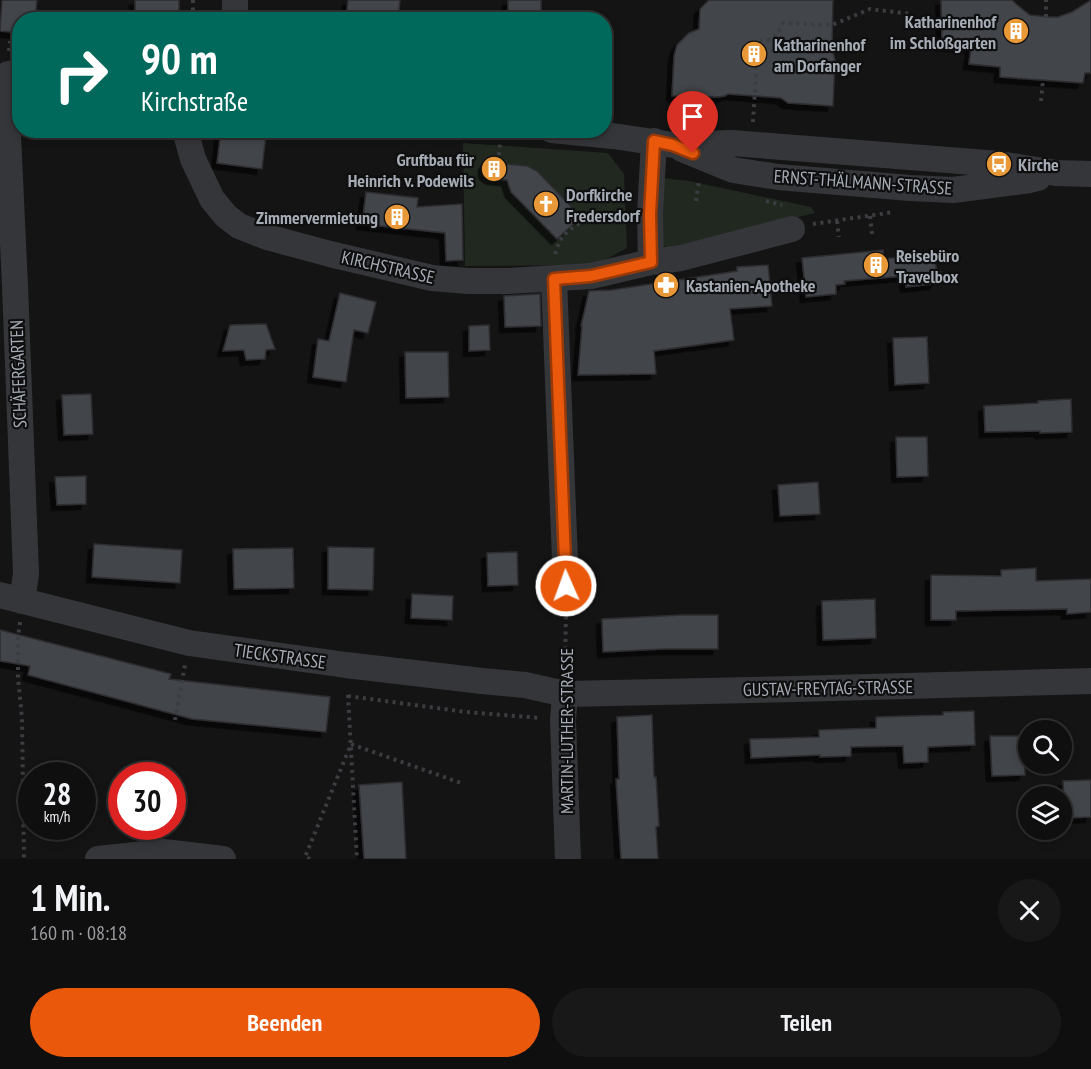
<!DOCTYPE html>
<html lang="de">
<meta charset="utf-8">
<style>
body{margin:0;font-family:"PT Sans Narrow",sans-serif;background:#181819;color:#f1f3f6;height:100vh;display:flex;flex-direction:column;font-size:22px;white-space:nowrap}
*{box-sizing:border-box;margin:0}
p{font-size:20px;color:#9b9c9f}
.icon{flex:none;width:33px;height:33px;fill:none;stroke:currentColor;stroke-width:2;stroke-linecap:round;stroke-linejoin:round}
.map{position:relative;height:859px;overflow:hidden}
.details{display:flex;flex-direction:column;background:#0f0f10;flex:1}
.details>*{flex:none}
.top-card{position:absolute;left:12px;top:12px;width:600px;height:126px;border-radius:24px;box-shadow:0 3px 9px #0003,0 0 0 2px #2f2f30;background:#00695c;color:#fff;overflow:hidden}
.fabs{position:absolute;left:1018px;top:720px;display:grid;gap:12px}
.fabs a{display:grid;place-items:center;width:54px;height:54px;border-radius:50%;background:#0f0f10;box-shadow:0 3px 9px #0003,0 0 0 2px #2f2f30;font-size:30px}
.speed{position:absolute;left:18px;top:762px;display:flex;gap:12px;font-size:30px;font-weight:700;text-align:center}
.speed>*{display:grid;place-content:center;width:78px;height:78px;border-radius:50%;background:#0f0f10;box-shadow:0 3px 9px #0003,0 0 0 2px #2f2f30;line-height:1}
.speed small{font-size:15px;font-weight:400}
.speed .limit{border:9px solid #d22;background:#fff;color:#111}
.pin{position:absolute;display:grid;place-items:center;width:51px;height:51px;color:#fff;margin:-62px -26px;border-radius:50% 50% 50% 0;rotate:-45deg;box-shadow:0 0 6px #0007}
.pin .icon{rotate:45deg}
.me{position:absolute;width:66px;margin:-33px;rotate:358deg;stroke-linejoin:round;filter:drop-shadow(0 0 4px #0008)}
.turn{display:flex;align-items:center;gap:21px;height:126px;padding:0 30px;font-size:27px}
.turn .icon{width:78px;height:78px;stroke-width:2.5}
.turn b{display:block;font-size:42px;line-height:51px}
.round{display:grid;place-items:center;flex:none;width:63px;height:63px;border-radius:32px;background:#181819}
.headline{display:flex;align-items:center;justify-content:space-between;height:102px;padding:0 30px}
h1{font-size:36px;font-weight:700;line-height:45px}
.primary-button{display:flex;gap:12px;margin-top:auto;padding:12px 30px}
.primary-button a{flex:1;height:69px;border-radius:36px;background:#ea580c;color:#fff;font-size:24px;font-weight:700;line-height:69px;text-align:center}
.primary-button a+a{background:#181819;color:#f1f3f6}
.map>svg:first-child{display:block}
</style>
<div class="map">
<svg width="1091" height="859" viewBox="0 0 1091 859">
<defs>
<filter id="shadow"><feDropShadow dx="-5.5" dy="5.5" stdDeviation="0" flood-color="#0009"/></filter>
</defs>
<rect width="100%" height="100%" fill="#141415"/>
<path fill="#202820" d="M463,143L608,153L624,174L627,248L595,265L465,266Z
M663,178L689,181L811,207L815,213L671,248L660,245Z"/>
<path fill="#434448" stroke="#2e2e31" stroke-width="1.5" filter="url(#shadow)" d="M2,0H37L35,20H20V33L0,31Z
M135,0H179V20H135Z
M348,0H400L398,20H346Z
M508,0H541V20H508Z
M709,0H833L832,48L835,60L833,106L788,103L781,98L728,94L725,96L718,97L672,96L674,56L677,45L689,33L699,29L700,9Z
M941,0H1012L1016,4L1030,15L1048,17H1058L1072,12L1091,0V73H1085L1083,83L1000,77V67L969,64L971,47L942,45Z
M221,130H237L266,134L262,169L217,163Z
M495,157L502,160L505,164L527,166L537,171L581,217L557,239L511,192L507,180L492,179L486,175L484,172V165L488,159Z
M366,192L418,198L417,207L462,204L463,260L446,261L445,233L362,224Z
M883,250L884,259L934,253L936,268L943,274L934,284L906,287L905,276L844,281L845,284L836,285V294L806,297L802,258Z
M768,265L772,306L730,309L734,340L654,351L656,374L578,375L582,326H581L589,291L612,290L737,271V267Z
M340,293L376,302L368,333L354,330L346,382L313,377L318,339L329,341Z
M540,294L541,326L505,327L504,296Z
M266,324L275,349L266,350L265,359L246,360L244,350L223,351L230,325Z
M489,325L490,350L469,351V326Z
M927,337L929,383L895,385L893,338Z
M405,352H448L449,397L406,398Z
M91,394L93,434L64,435L62,395Z
M1071,399L1072,432L1040,433V431L985,432L984,406L1038,403V401Z
M896,437H927L928,476L897,477Z
M86,476V504L57,505L55,477Z
M818,482L820,514L780,516L778,485Z
M94,544L182,550L180,583L92,577Z
M328,547L374,548L373,590L328,589Z
M293,548L294,588L234,589L233,549Z
M517,552L518,585L488,586L487,553Z
M1036,568V581L1091,579V612L1067,614V609L956,611V620H931V575L1001,576V570Z
M412,594L453,596L452,620L411,618Z
M875,599L876,638L823,640L822,601Z
M682,615H718V649H664L603,652L602,619Z
M0,630L171,674L169,679L330,697L326,732L192,719L28,675L30,666L0,661Z
M974,711L975,745L928,747V762L904,763L903,746L851,747V756L820,757V755L751,758L750,739L819,737V730L876,728V717L943,715V712Z
M652,715L654,777H656L659,826L656,827L658,859H621L616,779H619L617,717Z
M990,736H1024L1025,775L992,776Z
M1091,780V817L1065,818L1063,781Z
M402,782L406,859H364L359,785Z"/>
<g fill="none" stroke-linecap="round" stroke-linejoin="round">
<path stroke="#3b3d41" stroke-width="4" stroke-dasharray="3 4.5" stroke-linecap="butt" d="M193,0V20
M1046,17V0
M9,51L10,41
M1041,101L1043,80
M753,122L758,41C772,41 778,35 783,23L832,25L870,9L911,14
M499,155L500,142
M696,201L699,181
M766,201L782,205
M870,216L872,234
M837,221L839,237
M813,224L894,212
M555,254L560,240L569,230L588,218L628,215
M20,622L18,638V678L22,718L24,859
M565,672L566,608
M348,695L357,859
M348,696L466,712L541,718
M175,720L185,665
M310,859L305,857L351,744L461,783"/>
<path stroke="#35363a" stroke-width="26" d="M235,20V0
M8,74L6,92L15,286L26,574L22,601
M185,130L193,159L212,199L226,216L239,226L267,237L330,254L432,278L468,281H508L591,276L651,262L681,258L792,229
M552,130L613,136L673,145L732,143L999,164L1056,173L1091,174
M682,149L733,170L778,177L910,188L953,190L1030,180L1038,178
M651,262L650,214L654,141
M554,279L566,586
M0,595L189,643L346,665L482,681L525,685L565,694L794,689L1091,681
M565,694L563,720L568,859
M98,859L164,852L223,859"/>
</g>
<g fill="none" stroke-linecap="round" stroke-linejoin="round">
<g stroke="#983908" stroke-width="15">
<path id="route" d="M566,586L554,279L591,276L651,262L650,214L654,141L673,145L693,153"/>
</g>
<use href="#route" stroke="#ea580c" stroke-width="10"/>
</g>
<defs>
<g id="building-disc" transform="scale(1.35)"><circle r="9.5" fill="#e99837" stroke="#0f0f10"/><path d="M-4-6H4V6H1V3H-1V6H-4ZM-2.5-4.3h1.7v1.8h-1.7ZM.8-4.3h1.7v1.8H.8ZM-2.5-1h1.7V.8h-1.7ZM.8-1h1.7V.8H.8Z" fill="#fff"/></g>
<g id="bus-disc" transform="scale(1.35)"><circle r="9.5" fill="#e99837" stroke="#0f0f10"/><path d="M-5-6H5V4H4V6H2V4H-2V6H-4V4H-5ZM-3.5-4V0h7V-4ZM-3.5 1.2v1.5H-2V1.2ZM2 1.2v1.5H3.5V1.2Z" fill="#fff"/></g>
<g id="church-disc" transform="scale(1.35)"><circle r="9.5" fill="#e99837" stroke="#0f0f10"/><path d="M-1.2-6h2.4v3.5h3.3v2.4h-3.3V6h-2.4V-.1h-3.3v-2.4h3.3Z" fill="#fff"/></g>
<g id="pharmacy-disc" transform="scale(1.35)"><circle r="9.5" fill="#e99837" stroke="#0f0f10"/><path d="M-2-6h4v4h4v4h-4v4h-4v-4h-4v-4h4Z" fill="#fff"/></g>
</defs>
<g fill-rule="evenodd">
<use href="#building-disc" x="1016" y="31"/>
<use href="#building-disc" x="754" y="54"/>
<use href="#bus-disc" x="999" y="164"/>
<use href="#building-disc" x="494" y="169"/>
<use href="#church-disc" x="546" y="204"/>
<use href="#building-disc" x="397" y="217"/>
<use href="#building-disc" x="876" y="265"/>
<use href="#pharmacy-disc" x="666" y="285"/>
</g>
<g text-anchor="middle" dominant-baseline="central" stroke-width="4.5" stroke-linejoin="round" paint-order="stroke">
<g font-size="18" font-weight="bold" fill="#a6acb5" stroke="#0f0f10" text-anchor="start">
<text x="996" y="21" text-anchor="end">Katharinenhof<tspan x="996" dy="21">im Schloßgarten</tspan></text>
<text x="774" y="44">Katharinenhof<tspan x="774" dy="21">am Dorfanger</tspan></text>
<text x="474" y="159" text-anchor="end">Gruftbau für<tspan x="474" dy="21">Heinrich v. Podewils</tspan></text>
<text x="1018" y="164">Kirche</text>
<text x="566" y="194">Dorfkirche<tspan x="566" dy="21">Fredersdorf</tspan></text>
<text x="378" y="217" text-anchor="end">Zimmervermietung</text>
<text x="896" y="255">Reisebüro<tspan x="896" dy="21">Travelbox</tspan></text>
<text x="686" y="285">Kastanien-Apotheke</text>
</g>
<g font-size="18" fill="#a6acb5" stroke="#0f0f10">
<text transform="translate(863 182) rotate(4)">ERNST-THÄLMANN-STRASSE</text>
<text transform="translate(388 267) rotate(13)">KIRCHSTRASSE</text>
<text transform="translate(18 374) rotate(-92)">SCHÄFERGARTEN</text>
<text transform="translate(280 656) rotate(8)">TIECKSTRASSE</text>
<text transform="translate(828 688) rotate(-1)">GUSTAV-FREYTAG-STRASSE</text>
<text transform="translate(566 731) rotate(-90)">MARTIN-LUTHER-STRASSE</text>
</g>
</g>
</svg>
<div class="fabs">
<a><svg class="icon" aria-label="search" viewBox="0 0 24 24"><circle cx="10" cy="10" r="6"/><path d="M15 15l6 6"/></svg></a>
<a><svg class="icon" aria-label="layers" viewBox="0 0 24 24"><path d="M12 4l9 5-9 5-9-5zM3 14l9 5 9-5"/></svg></a>
</div>
<div class="speed"><div>28<small>km/h</small></div><div class="limit">30</div></div>
<div class="pin" style="left:693px;top:153px;background:#d93025"><svg class="icon" aria-label="arrive" viewBox="0 0 24 24"><path d="M6 21V4h12l-3 4 3 4H6"/></svg></div>
<svg class="me" style="left:566px;top:586px" viewBox="-20 -20 40 40"><circle r="17" fill="#ea580c" stroke="#fff" stroke-width="3"/><path d="M0-11L8 9 0 5-8 9z" fill="#fff"/></svg>
<div class="top-card">
<div class="turn"><svg class="icon" aria-label="right" viewBox="0 0 24 24"><path d="M7 20v-9h11M14 6l5 5-5 5"/></svg><div><b>90 m</b>Kirchstraße</div></div>
</div>
</div>
<section class="details">
<div class="headline"><div><h1>1 Min.</h1><p>160 m · 08:18</p></div><a class="round"><svg class="icon" aria-label="close" viewBox="0 0 24 24"><path d="M6 6l12 12M18 6L6 18"/></svg></a></div>
<div class="primary-button"><a>Beenden</a><a>Teilen</a></div>
</section>
